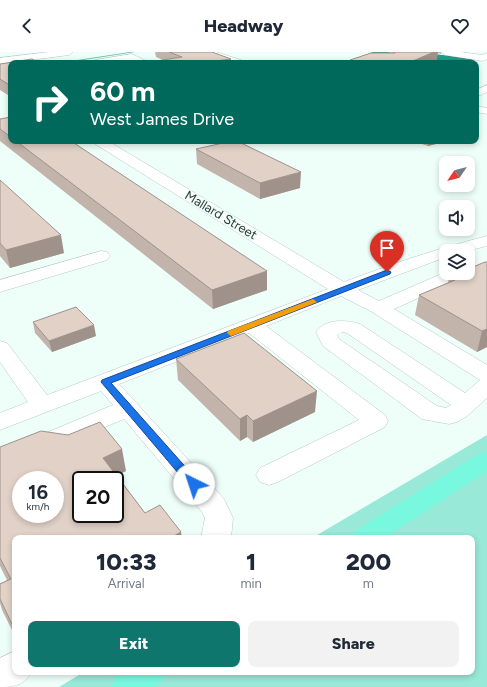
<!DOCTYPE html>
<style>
body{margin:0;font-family:Figtree,sans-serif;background:#f2f2f3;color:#1f2937;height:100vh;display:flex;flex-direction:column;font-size:15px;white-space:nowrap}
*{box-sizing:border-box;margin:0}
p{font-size:13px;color:#747a83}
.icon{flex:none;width:22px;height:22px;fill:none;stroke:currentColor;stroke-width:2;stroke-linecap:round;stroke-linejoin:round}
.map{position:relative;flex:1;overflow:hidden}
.details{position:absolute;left:12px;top:483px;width:463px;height:140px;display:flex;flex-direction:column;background:#fff;border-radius:8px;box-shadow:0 2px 6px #0003}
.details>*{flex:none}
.banner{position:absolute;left:8px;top:8px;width:471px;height:84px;border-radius:8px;box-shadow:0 2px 6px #0003;background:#00695c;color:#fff;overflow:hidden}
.needle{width:26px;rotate:235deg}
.buttons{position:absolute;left:439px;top:104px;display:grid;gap:8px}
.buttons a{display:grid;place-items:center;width:36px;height:36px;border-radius:8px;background:#fff;box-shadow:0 2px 6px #0003;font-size:20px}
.speed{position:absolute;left:12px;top:419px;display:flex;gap:8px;font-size:20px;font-weight:700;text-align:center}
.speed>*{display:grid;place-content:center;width:52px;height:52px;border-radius:50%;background:#fff;box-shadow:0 2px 6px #0003;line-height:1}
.speed small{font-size:10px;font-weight:400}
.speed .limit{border:2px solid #111;border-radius:6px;background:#fff;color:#111}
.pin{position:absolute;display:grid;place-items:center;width:34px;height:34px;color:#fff;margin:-41px -17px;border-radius:50% 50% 50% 0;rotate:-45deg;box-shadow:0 0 4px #0007}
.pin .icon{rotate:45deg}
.me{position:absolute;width:44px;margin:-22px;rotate:319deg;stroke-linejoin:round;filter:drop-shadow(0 0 3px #0008)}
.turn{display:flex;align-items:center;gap:14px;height:84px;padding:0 16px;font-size:18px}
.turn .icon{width:52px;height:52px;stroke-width:2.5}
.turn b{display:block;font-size:28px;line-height:34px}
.eta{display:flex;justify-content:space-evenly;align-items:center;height:68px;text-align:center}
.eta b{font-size:24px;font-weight:800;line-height:28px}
.button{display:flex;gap:8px;margin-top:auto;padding:8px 16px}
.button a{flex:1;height:46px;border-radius:8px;background:#0f766e;color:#fff;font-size:16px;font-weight:800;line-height:46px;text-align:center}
.button a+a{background:#f2f2f3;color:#1f2937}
header{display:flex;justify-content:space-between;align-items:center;height:52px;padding:0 16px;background:#fff;font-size:18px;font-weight:800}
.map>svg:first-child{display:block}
</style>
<header><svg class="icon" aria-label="back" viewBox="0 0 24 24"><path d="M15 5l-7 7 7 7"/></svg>Headway<svg class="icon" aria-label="heart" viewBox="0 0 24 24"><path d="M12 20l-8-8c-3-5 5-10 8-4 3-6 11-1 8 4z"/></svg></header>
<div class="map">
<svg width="487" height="635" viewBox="0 0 487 635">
<rect width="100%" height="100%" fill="#eefffa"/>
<path fill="#98e9d7" d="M487,383V635H59L84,620H472V486H312Z"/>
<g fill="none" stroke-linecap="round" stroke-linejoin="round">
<path fill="#62beac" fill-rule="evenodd" d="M130,0H135L64,11H58Z"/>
<path fill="#78f8de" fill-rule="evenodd" d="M487,400V419L384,486H351L355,479L479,402Z
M123,620H165L161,630L154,635H112L116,624Z"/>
<g stroke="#b5cac4" stroke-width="1">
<path id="minor" d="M49,0H73L69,3L0,12V6Z
M204,0H216L244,9L245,11H232L205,2Z
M441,0H461L482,3L487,1V7L483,9L445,3Z
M132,2L150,11H139L131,8L111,11H91L95,8Z
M487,33V40L476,45V38Z
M476,54L487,56V62L476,60Z
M93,89H108L344,230C392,212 436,197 487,184V194L467,199H446V205L358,238L379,249L446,220L468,221V220L469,221L466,225L394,257L487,313V346L467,364L457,370L449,372L422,367L323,294L316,280C326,266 346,268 360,272L465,341L480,328L372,260L341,244L266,274L385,363L388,369L385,375L278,430L269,433L260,430L256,423L260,416L359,368L249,281L119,332L224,447L233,466L231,486H201L205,466L202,460L124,367L0,419V400L113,353L101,339L0,378V361L28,350L0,310V289L7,291L47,343L328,237L95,92ZM342,280L347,281L451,353L446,356L437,354L339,287L337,283Z
M101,199L107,200L110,204L107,208L0,240V228Z
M15,599V620H31C25,633 14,635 0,635V606Z"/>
</g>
<g stroke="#267a6c" stroke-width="1">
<path id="highway" d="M372,0H418L472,8L476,11H455L414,4L413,7L410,8L376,3Z"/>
</g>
<use href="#minor" fill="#fff" fill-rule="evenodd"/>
<use href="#highway" fill="#219d89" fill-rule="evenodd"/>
</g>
<path fill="#c2b4aa" d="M155,0H212L163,8L156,5Z
M389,0H441V2L438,1L436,9L433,11H350V8L389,1Z
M11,11V45L0,38V12Z
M11,65V89H71L267,238L213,257L0,89V67Z
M413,89H447L428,94Z
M196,97L300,136L260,147L197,112Z
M0,128L64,201L10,216L0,204Z
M487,210V295L477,300L415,263L419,243L448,231L449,225Z
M33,270L96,284L52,300L35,281Z
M176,307L315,360L253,390L247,385L240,389L178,328Z
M0,395L126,419L117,423L145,461L181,480L15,486V584L2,558L0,551V532L7,528L0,514Z"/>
<path fill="#9e928b" d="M434,0H438L436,9L433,11H408Z
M231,7V11H216V9Z
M429,89H447L428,94Z
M301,120L300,136L260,147V131Z
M61,183L64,201L10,216L6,198Z
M267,219V238L213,257L212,238Z
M94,273L96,284L52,300L49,289Z
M487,277V295L477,300L482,279Z
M317,339L315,360L253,390V369Z
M247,363V385L240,389V367Z
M122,397L126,419L107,428L103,406Z
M181,480L182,486H170Z
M15,571V580L12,572Z"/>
<path fill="#e1d1c6" stroke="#9e928b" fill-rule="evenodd" d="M169,0H212L231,7L216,9L221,11H144L182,5Z
M395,0H434L408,11H367L350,8L371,1H395Z
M32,7L39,11H11V34L0,27V12Z
M109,10L113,11H100Z
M11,65V85L0,77V67Z
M16,89H71L267,219L212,238Z
M232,89H237L301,120L260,131L196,97Z
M0,128L61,183L6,198L0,191Z
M485,210H487V277L482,279L419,243L455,228L449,225L458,221H468V217Z
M76,255L94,273L49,289L33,270Z
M244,281L317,339L253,369L247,363L240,367L176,307Z
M100,370L122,397L103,406L145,461L160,453L181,480L170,486H15V571L12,572L0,547V532L11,527L0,506V395L41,379L68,383ZM21,428H55V462H21ZM81,428H115V462H81Z"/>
<path fill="#1a73e8" stroke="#114b97" d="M387,218L391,220L390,222L111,331L198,429L199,432L198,435L194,436L190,435L101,330L102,328Z"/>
<path fill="#f59e0b" d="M313,247L317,250L315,251L234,283L231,284L227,281L228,279Z"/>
<g text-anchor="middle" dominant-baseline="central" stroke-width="3" stroke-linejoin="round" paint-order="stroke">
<g font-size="13" fill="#303836" stroke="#eefffa">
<text transform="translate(221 163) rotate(31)">Mallard Street</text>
</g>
</g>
</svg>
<div class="buttons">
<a><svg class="needle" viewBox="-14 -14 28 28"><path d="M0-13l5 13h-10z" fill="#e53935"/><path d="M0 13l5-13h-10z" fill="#747a83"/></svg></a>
<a><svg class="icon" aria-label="sound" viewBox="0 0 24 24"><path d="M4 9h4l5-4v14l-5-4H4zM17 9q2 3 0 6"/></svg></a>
<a><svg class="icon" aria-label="layers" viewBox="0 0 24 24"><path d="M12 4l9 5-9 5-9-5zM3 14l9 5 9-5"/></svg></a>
</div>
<div class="speed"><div>16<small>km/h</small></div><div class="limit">20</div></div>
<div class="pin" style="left:387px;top:220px;background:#d93025"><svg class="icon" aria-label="arrive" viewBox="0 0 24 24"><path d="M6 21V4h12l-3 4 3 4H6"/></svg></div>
<svg class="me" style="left:194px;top:432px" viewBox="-20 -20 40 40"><circle r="19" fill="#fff"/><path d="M0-13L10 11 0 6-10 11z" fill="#1a73e8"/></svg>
<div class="banner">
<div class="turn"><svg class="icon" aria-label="right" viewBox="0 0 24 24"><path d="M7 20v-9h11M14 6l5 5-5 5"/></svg><div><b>60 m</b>West James Drive</div></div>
</div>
<section class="details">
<div class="eta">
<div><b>10:33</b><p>Arrival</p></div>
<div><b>1</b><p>min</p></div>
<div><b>200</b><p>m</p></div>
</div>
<div class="button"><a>Exit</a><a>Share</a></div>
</section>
</div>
